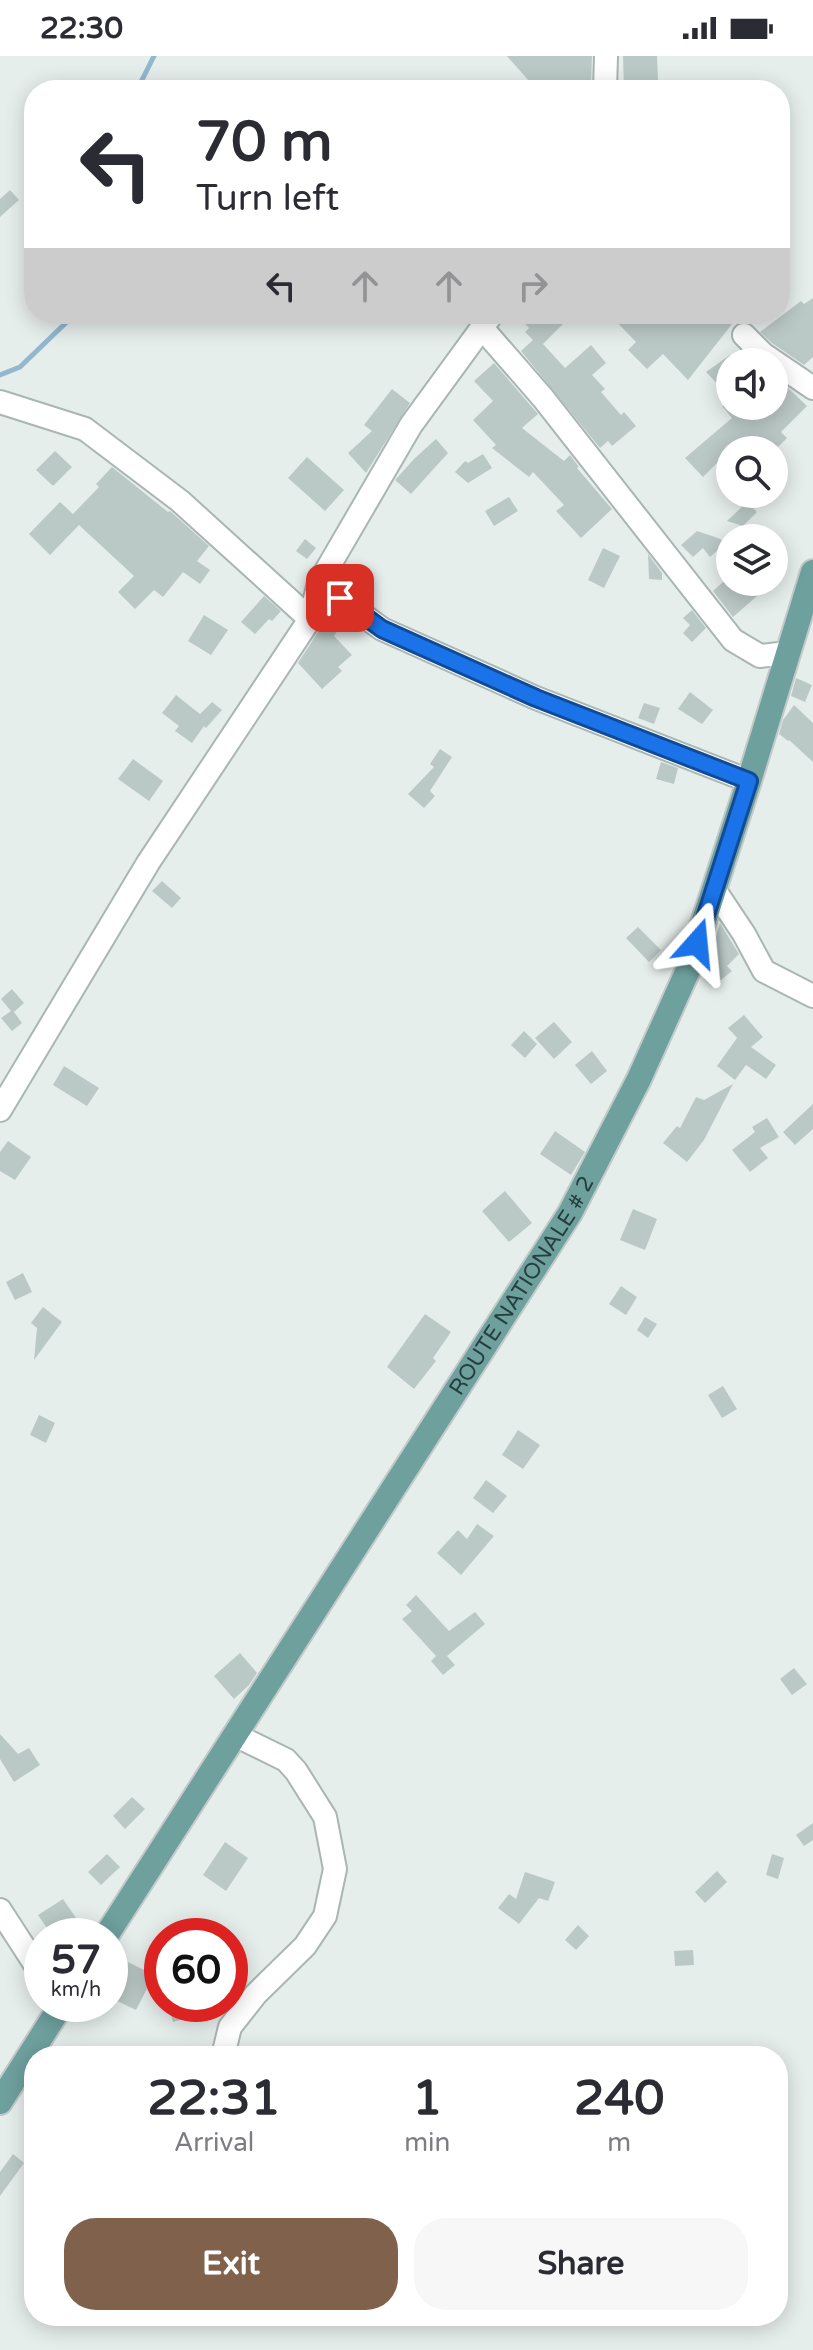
<!DOCTYPE html>
<style>
body{margin:0;font-family:"Varela Round",sans-serif;background:#f7f7f7;color:#2b2b33;height:100vh;display:flex;flex-direction:column;font-size:30px;white-space:nowrap}
*{box-sizing:border-box;margin:0}
p{font-size:26px;color:#7c7c81}
.icon{flex:none;width:44px;height:44px;fill:none;stroke:currentColor;stroke-width:2;stroke-linecap:round;stroke-linejoin:round}
.map{position:relative;flex:1;overflow:hidden}
.drawer{position:absolute;left:24px;top:1990px;width:764px;height:280px;display:flex;flex-direction:column;background:#fff;border-radius:32px;box-shadow:0 4px 20px #0003}
.drawer>*{flex:none}
.hud{position:absolute;left:24px;top:24px;width:766px;height:244px;border-radius:32px;box-shadow:0 4px 20px #0003;background:#fff;color:#2b2b33;overflow:hidden}
.controls{position:absolute;left:716px;top:292px;display:grid;gap:16px}
.controls a{display:grid;place-items:center;width:72px;height:72px;border-radius:50%;background:#fff;box-shadow:0 4px 20px #0003;font-size:40px}
.speed{position:absolute;left:24px;top:1862px;display:flex;gap:16px;font-size:40px;font-weight:700;text-align:center}
.speed>*{display:grid;place-content:center;width:104px;height:104px;border-radius:50%;background:#fff;box-shadow:0 4px 20px #0003;line-height:1}
.speed small{font-size:20px;font-weight:400}
.speed .limit{border:12px solid #d22;background:#fff;color:#111}
.pin{position:absolute;display:grid;place-items:center;width:68px;height:68px;color:#fff;margin:-34px;border-radius:16px;box-shadow:0 4px 12px #0006}
.me{position:absolute;width:88px;margin:-44px;rotate:18deg;stroke-linejoin:round;filter:drop-shadow(0 0 6px #0008)}
.turn{display:flex;align-items:center;gap:28px;height:168px;padding:0 40px;font-size:36px}
.turn .icon{width:104px;height:104px;stroke-width:2.5}
.turn b{display:block;font-size:56px;line-height:68px}
.lanes{display:flex;align-items:center;height:76px;padding:0 40px;background:#0003;justify-content:center;gap:40px;direction:ltr}
.lanes .off{opacity:.35}
.eta{display:flex;justify-content:space-evenly;align-items:center;height:136px;text-align:center}
.eta b{font-size:48px;font-weight:700;line-height:56px}
.cta{display:flex;gap:16px;margin-top:auto;padding:16px 40px}
.cta a{flex:1;height:92px;border-radius:32px;background:#80614c;color:#fff;font-size:32px;font-weight:700;line-height:92px;text-align:center}
.cta a+a{background:#f7f7f7;color:#2b2b33}
.status{display:flex;justify-content:space-between;align-items:center;height:56px;padding:0 40px;background:#fff;direction:ltr}
.status svg{height:22px;fill:currentColor}
.map>svg:first-child{display:block}
</style>
<div class="status"><b>22:30</b><svg viewBox="0 0 49 12"><path d="M0 12V9h3v3zM5 12V6h3v6zM10 12V3h3v9zM15 12V0h3v12zM26 1h20v11H26zM47 4h2v5h-2z"/></svg></div>
<div class="map">
<svg width="813" height="2294" viewBox="0 0 813 2294">
<rect width="100%" height="100%" fill="#e6eeec"/>
<g fill="none" stroke-linecap="round" stroke-linejoin="round">
<path stroke="#93b8ce" stroke-width="5" d="M126,34L141,26L154,0
M0,319L20,311L75,258"/>
</g>
<path fill="#bbc9c6" d="M507,0H592L591,28L567,34H537Z
M623,0H657L658,25L650,26V34H624Z
M10,134L19,144L0,161V143Z
M813,242V301L804,309L772,287L760,276L801,245L804,248Z
M516,258H573L543,288L565,312L591,289L606,307L592,319L605,333L601,336L621,359L624,356L636,370L612,390L608,385L600,392L521,295L533,284L525,276L529,272Z
M609,258H740L688,324L663,298L647,313L628,294L636,286Z
M730,299V341L706,316Z
M494,307L538,358L522,372L564,405L570,399L579,411L577,412L612,453L581,482L556,455L564,449L533,416L529,421L492,392L496,389L473,364L493,345L474,325Z
M774,322L788,332L807,350L781,376L787,382L775,394H730L703,421L685,402L732,362L722,350H774Z
M392,333L410,347L366,417L348,397L372,375L364,369Z
M436,383L448,397L411,438L395,424L415,402Z
M55,395L72,411L53,430L36,414Z
M483,398L492,412L468,427L455,416L465,405L468,407Z
M307,401L344,434L325,455L288,422Z
M112,411L168,456L170,455L209,490L197,505L210,514L200,528L183,516L163,541L154,534L135,553L118,536L134,520L79,469L50,499L29,478L60,446L73,458L99,431L96,428Z
M509,441L518,455L494,470L485,455Z
M747,446L757,456L743,470L727,465Z
M697,475L715,481L727,486L710,501L703,492L693,501L681,489Z
M305,483L316,492L307,503L296,495Z
M603,492L620,500L604,532L588,524Z
M648,498L662,517V524L649,523Z
M723,526H773L733,561L713,535Z
M264,540L281,555L272,565L269,563L255,578L241,566Z
M328,551L345,563L334,580L352,599L338,611L342,615L322,633L298,607L318,576L326,569L324,567Z
M692,554L706,572L692,586L683,577L690,569L683,562Z
M204,559L228,574L211,599L188,585Z
M796,622L812,629L805,646L791,640Z
M690,636L713,654L702,668L678,653Z
M176,639L200,658L212,646L222,654L206,672L204,670L192,687L175,675L179,670L162,657Z
M644,647L660,652L654,668L638,662Z
M794,649L813,667V706L789,684L788,685L779,678L783,664Z
M440,693L452,701L430,735L435,740L424,752L408,738L434,711L430,708Z
M133,703L163,725L149,745L118,723Z
M661,706L678,712L674,728L656,723Z
M162,825L181,842L172,852L152,835Z
M720,867L739,898L727,910L732,915L712,931L704,923Z
M638,871L661,894L649,906L626,882Z
M12,933L24,947L14,956L22,967L12,975L1,962L11,955L1,943Z
M744,959L763,981L751,991L776,1009L766,1023L746,1009L735,1024L717,1010L737,982L728,972Z
M554,966L572,986L554,1003L535,982Z
M524,975L537,988L525,1002L511,989Z
M592,995L607,1015L591,1028L575,1009Z
M64,1010L99,1032L87,1050L53,1029Z
M733,1028L704,1084L687,1106L663,1087L677,1070L680,1072L696,1041L704,1044Z
M813,1048V1073L795,1089L783,1076Z
M767,1062L779,1081L760,1092L768,1102L750,1116L732,1094L755,1076L752,1071Z
M555,1075L585,1096L571,1119L540,1098Z
M8,1085L31,1101L15,1124L0,1115V1096Z
M505,1135L532,1167L509,1186L482,1155Z
M633,1153L657,1163L645,1194L620,1184Z
M23,1217L32,1236L15,1244L6,1226Z
M621,1230L637,1241L626,1259L609,1248Z
M43,1251L62,1266L34,1304L37,1272L31,1267Z
M425,1258L451,1276L433,1302L436,1305L414,1333L387,1311Z
M645,1261L657,1268L648,1282L637,1274Z
M723,1330L737,1353L722,1362L708,1339Z
M39,1359L55,1367L46,1387L30,1379Z
M518,1374L540,1389L523,1413L502,1399Z
M486,1424L507,1440L493,1457L473,1442Z
M477,1468L494,1480L461,1519L437,1497L458,1474L467,1483Z
M416,1539L449,1575L475,1556L485,1568L447,1600L455,1609L443,1619L431,1605L436,1600L402,1563L412,1555L406,1549Z
M240,1597L257,1617L249,1629L234,1643L214,1620Z
M794,1612L807,1628L792,1639L780,1623Z
M0,1678L18,1698L29,1692L40,1709L14,1726L0,1703Z
M132,1741L145,1753L125,1773L113,1760Z
M813,1767V1784L804,1790L796,1779Z
M225,1786L248,1802L226,1835L203,1819Z
M107,1798L120,1811L101,1829L88,1816Z
M772,1798L784,1802L778,1823L766,1819Z
M717,1815L727,1826L705,1847L695,1836Z
M525,1816L555,1826L548,1845L539,1842L519,1868L498,1852L509,1838L516,1843Z
M63,1843L76,1862L51,1878L38,1859Z
M578,1869L589,1880L576,1894L565,1884Z
M693,1894L694,1909L675,1910L674,1895Z
M128,1906L154,1919L136,1954L111,1942Z
M168,1948H194L197,1959L173,1966Z
M13,2098L24,2107L0,2140V2116Z"/>
<g fill="none" stroke-linecap="round" stroke-linejoin="round">
<g stroke="#a9b6b4" stroke-width="26">
<path id="minor" d="M605,34L606,0
M482,272L543,342L733,584L760,600L788,597
M744,279L763,298L813,332
M0,346L85,373L180,445L310,563
M319,527L382,573L536,642L749,725
M714,833L744,878L764,915L813,940
M0,1054L148,807L310,563L319,527L411,369L492,258
M0,1854L42,1919
M223,2000L230,1971L256,1938L305,1890L325,1860L335,1813L325,1761L296,1715L286,1704L235,1679"/>
</g>
<g stroke="#c2c9c9" stroke-width="28">
<g id="major">
<path id="s1" d="M106,1880L570,1157L639,1023L688,914L749,725L813,516"/>
<path d="M0,2046L62,1948"/>
</g>
</g>
<use href="#minor" stroke="#fff" stroke-width="22"/>
<use href="#major" stroke="#6ea09e" stroke-width="24"/>
</g>
<g fill="none" stroke-linecap="round" stroke-linejoin="round">
<g stroke="#114b97" stroke-width="20">
<path id="route" d="M340,542L382,573L536,642L749,725L697,887"/>
</g>
<use href="#route" stroke="#1a73e8" stroke-width="14"/>
</g>
<g text-anchor="middle" dominant-baseline="central" stroke-width="6" stroke-linejoin="round" paint-order="stroke">
<g font-size="22" fill="#263f3e" stroke="#f7faf9">
<text stroke="none"><textPath href="#s1" startOffset="772">ROUTE NATIONALE # 2</textPath></text>
</g>
</g>
</svg>
<div class="controls">
<a><svg class="icon" aria-label="sound" viewBox="0 0 24 24"><path d="M4 9h4l5-4v14l-5-4H4zM17 9q2 3 0 6"/></svg></a>
<a><svg class="icon" aria-label="search" viewBox="0 0 24 24"><circle cx="10" cy="10" r="6"/><path d="M15 15l6 6"/></svg></a>
<a><svg class="icon" aria-label="layers" viewBox="0 0 24 24"><path d="M12 4l9 5-9 5-9-5zM3 14l9 5 9-5"/></svg></a>
</div>
<div class="speed"><div>57<small>km/h</small></div><div class="limit">60</div></div>
<div class="pin" style="left:340px;top:542px;background:#d93025"><svg class="icon" aria-label="arrive" viewBox="0 0 24 24"><path d="M6 21V4h12l-3 4 3 4H6"/></svg></div>
<svg class="me" style="left:697px;top:887px" viewBox="-20 -20 40 40"><path d="M0-17L14 15 0 8-14 15z" fill="#1a73e8" stroke="#fff" stroke-width="4"/></svg>
<div class="hud">
<div class="turn"><svg class="icon" aria-label="left" viewBox="0 0 24 24"><path d="M17 20v-9H6M10 6l-5 5 5 5"/></svg><div><b>70 m</b>Turn left</div></div>
<div class="lanes"><svg class="icon" aria-label="left" viewBox="0 0 24 24"><path d="M17 20v-9H6M10 6l-5 5 5 5"/></svg><svg class="icon off" aria-label="ahead" viewBox="0 0 24 24"><path d="M12 20V5M6 11l6-6 6 6"/></svg><svg class="icon off" aria-label="ahead" viewBox="0 0 24 24"><path d="M12 20V5M6 11l6-6 6 6"/></svg><svg class="icon off" aria-label="right" viewBox="0 0 24 24"><path d="M7 20v-9h11M14 6l5 5-5 5"/></svg></div>
</div>
<section class="drawer">
<div class="eta">
<div><b>22:31</b><p>Arrival</p></div>
<div><b>1</b><p>min</p></div>
<div><b>240</b><p>m</p></div>
</div>
<div class="cta"><a>Exit</a><a>Share</a></div>
</section>
</div>
